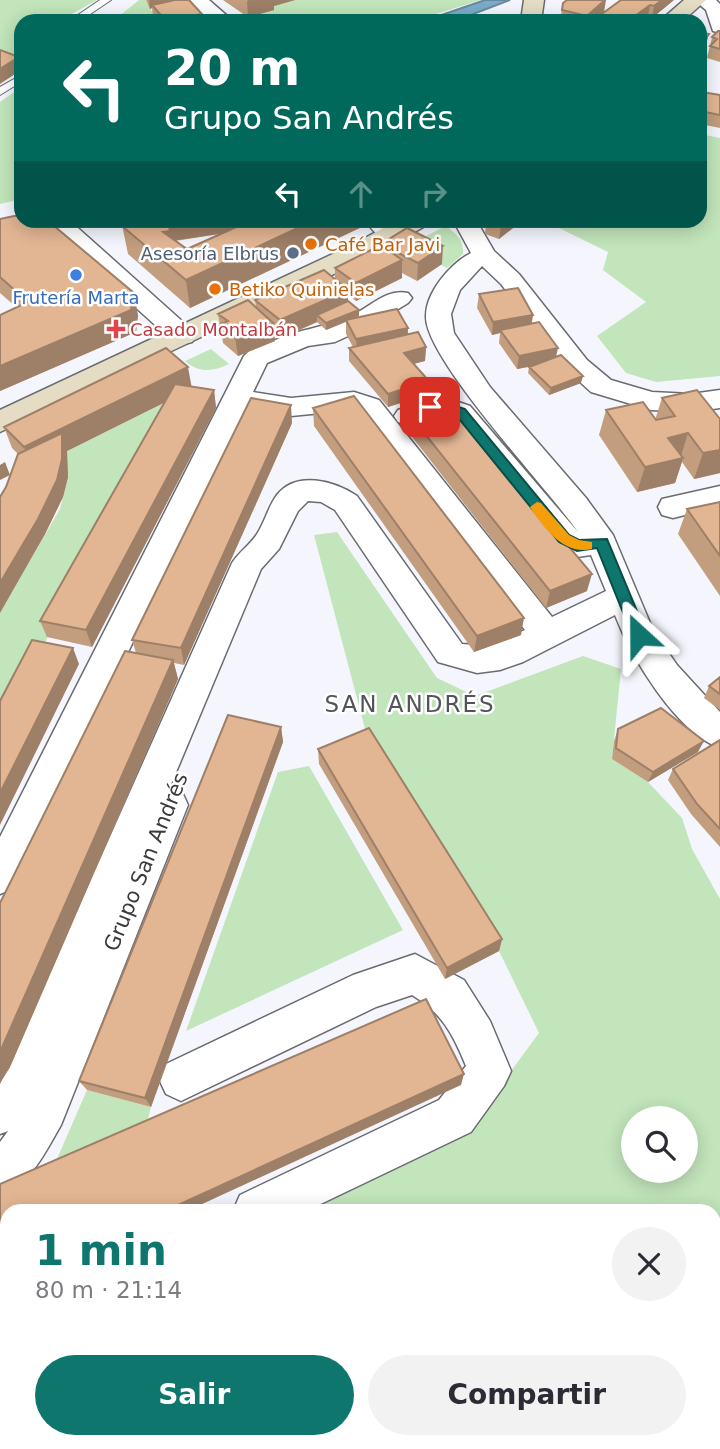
<!DOCTYPE html>
<html lang="es">
<meta charset="utf-8">
<style>
body{margin:0;font-family:"DejaVu Sans",sans-serif;background:#f2f2f3;color:#2b2b33;height:100vh;display:flex;flex-direction:column;font-size:26px;white-space:nowrap}
*{box-sizing:border-box;margin:0}
p{font-size:23px;color:#7c7c81}
.icon{flex:none;width:38px;height:38px;fill:none;stroke:currentColor;stroke-width:2;stroke-linecap:round;stroke-linejoin:round}
.map{position:relative;flex:1;overflow:hidden}
.panel{position:absolute;left:0px;top:1204px;width:721px;height:245px;display:flex;flex-direction:column;background:#fff;border-radius:21px 21px 0 0;box-shadow:0 4px 18px #0003}
.panel>*{flex:none}
.guide{position:absolute;left:14px;top:14px;width:693px;height:214px;border-radius:21px;box-shadow:0 4px 18px #0003;background:#00695c;color:#fff;overflow:hidden}
.controls{position:absolute;left:621px;top:1106px;display:grid;gap:14px}
.controls a{display:grid;place-items:center;width:77px;height:77px;border-radius:50%;background:#fff;box-shadow:0 4px 18px #0003;font-size:35px}
.pin{position:absolute;display:grid;place-items:center;width:60px;height:60px;color:#fff;margin:-30px;border-radius:14px;box-shadow:0 4px 10px #0006}
.me{position:absolute;width:77px;margin:-38px;rotate:336deg;stroke-linejoin:round;filter:drop-shadow(0 0 5px #0008)}
.turn{display:flex;align-items:center;gap:24px;height:147px;padding:0 35px;font-size:32px}
.turn .icon{width:91px;height:91px;stroke-width:2.5}
.turn b{display:block;font-size:49px;line-height:60px}
.lanes{display:flex;align-items:center;height:66px;padding:0 35px;background:#0003;justify-content:center;gap:35px;direction:ltr}
.lanes .off{opacity:.35}
.round{display:grid;place-items:center;flex:none;width:74px;height:74px;border-radius:37px;background:#f2f2f3}
.headline{display:flex;align-items:center;justify-content:space-between;height:119px;padding:0 35px}
h1{font-size:42px;font-weight:700;line-height:52px;color:#0f766e}
.primary-button{display:flex;gap:14px;margin-top:auto;padding:14px 35px}
.primary-button a{flex:1;height:80px;border-radius:42px;background:#0f766e;color:#fff;font-size:28px;font-weight:700;line-height:80px;text-align:center}
.primary-button a+a{background:#f2f2f3;color:#2b2b33}
.map>svg:first-child{display:block}
</style>
<div class="map">
<svg width="720" height="1449" viewBox="0 0 720 1449">
<rect width="100%" height="100%" fill="#f5f6fd"/>
<path fill="#c2e5bb" fill-rule="evenodd" d="M0,0H97L59,21H21V48L0,63Z
M139,0H146L157,21H113Z
M223,0H481L413,21H253Z
M21,87V199L0,204V102Z
M700,134L720,138V376L656,382L626,373L597,336L646,302L603,270L608,252L559,228L556,221L700,220Z
M446,226C457,235 464,239 463,254L447,268L406,246Z
M211,349L229,364C213,372 198,373 185,361Z
M166,402L0,732V612L60,509L68,477L67,451Z
M337,532L437,678L475,696L583,656L621,669L612,759L648,782L682,818L692,849L720,899V1449H322L320,1442H714V1211H301L474,1121L539,1033L499,951L369,744L314,535ZM634,1118H686V1171H634Z
M309,766L403,930L186,1031L278,772Z
M87,1090L151,1107L144,1135L50,1175Z"/>
<path fill="#7baccb" stroke="#688aa1" stroke-width="2" d="M485,0H510L455,21H424Z"/>
<g fill="none" stroke-linecap="round" stroke-linejoin="round">
<g stroke="#6a6b71" stroke-width="2">
<path id="lane" d="M100,0H111L80,21H69Z
M21,75V82L0,95V87Z"/>
</g>
<g stroke="#6a6b71" stroke-width="3">
<path id="street" d="M190,0H209L233,21H208Z
M694,0H716L720,4V33L713,31L706,10Z
M46,220H69L192,330L196,336L192,342L183,344L174,342L54,234Z
M365,220H390L404,235L400,240C384,244 374,233 365,220Z
M453,220H476L494,251L519,274L587,360L611,380L652,392L691,394L720,390V408L691,412L651,410L591,392L569,372L501,284L482,266L460,290L451,314L454,333L490,387L586,498L613,535L653,630L677,665L720,712V748C676,732 631,657 615,615L523,662L500,670L477,673L438,662L335,510L321,502L308,501L298,511L279,549L261,569L169,789L183,794L188,805L61,1125C44,1154 33,1181 0,1195V1142L8,1131L0,1134V1084L232,563C239,552 250,545 257,534C265,522 268,507 277,495C296,470 335,481 357,496L462,644L489,646L525,630L359,412L352,410L291,416L246,408L14,888L0,894V837L244,356L249,351C264,345 279,338 295,333C315,327 334,324 353,315C371,306 387,288 408,293L412,298L408,303L372,325L335,342L308,346L267,363L253,392L291,398L354,392L379,400L552,617L606,591L591,555L577,557L553,546L450,418C432,412 417,428 398,422L394,416L398,410L441,396L470,406L578,532C549,490 424,358 426,316C426,292 451,263 471,253Z
M720,486V506L673,518L662,515L658,507L662,499Z
M415,954L464,980L490,1021L511,1071L504,1086L471,1132L306,1211H233L240,1195L439,1100L466,1066C453,1034 442,1013 412,995L376,1007L181,1101L166,1094L159,1079L166,1064L353,975Z
M7,1309V1360L0,1363V1312Z
M0,1389L7,1392V1442H26L13,1449H0Z
M173,1442H225L228,1449H176Z"/>
</g>
<g stroke="#6a6b71" stroke-width="3">
<path id="secondary" d="M524,0H544L541,21H521Z
M684,0H706L683,21H660Z
M398,220H430L427,225L370,257L0,432V410L352,245Z"/>
</g>
<use href="#lane" fill="#fff" fill-rule="evenodd"/>
<use href="#street" fill="#fff" fill-rule="evenodd"/>
<use href="#secondary" fill="#e4ddc4" fill-rule="evenodd"/>
</g>
<path fill="#c29d7e" fill-rule="evenodd" d="M146,0H189L202,14L203,21H157L153,17L152,8L150,9Z
M223,0H295L274,6V10L248,17Z
M674,0L652,18L648,17L642,21H598L599,16L593,21H560L563,3L604,12L599,16Z
M720,31V62L707,58L712,37Z
M720,95V128L700,124V96Z
M0,219L138,315L136,332L0,391V315L16,307L0,293Z
M121,220L366,225L190,308L128,254ZM223,233L187,249L175,241L213,235Z
M480,220H523L499,239L485,234L486,223Z
M381,244L442,264L417,281L402,273V278L356,301L348,295V301L359,316L354,319L408,328V334L426,347L425,361L414,364L429,394L388,407L349,361V348L353,347L346,334V322L326,330L317,322L281,338L274,333L275,341L238,356L223,343L218,314L256,307L255,300L335,279V268L381,246Z
M479,294L532,323L556,357L581,383L549,395L528,373L529,367L517,369L499,343L500,333L492,335L477,308Z
M191,387L214,390L216,408L92,647L47,637L40,621L164,402L67,451L68,477L63,497L44,536L6,487L18,454L12,448L4,427Z
M662,398L720,419V473L694,479L682,462L675,483L637,492L599,435L606,410L655,420Z
M313,408L521,635L474,652L314,426Z
M406,410L587,591L546,608L405,428Z
M292,423L184,665L174,663L178,679L10,1067L0,1083V903L136,653L132,640Z
M720,502V596L678,534L687,509Z
M720,677V710L704,698L709,686Z
M281,727L283,742L151,1107L87,1090L79,1081Z
M618,729L698,752L648,782L612,759L614,741Z
M720,740V847L691,814L668,780L673,769Z
M318,749L502,939L499,951L445,979L319,764Z"/>
<path fill="#9e7f67" d="M149,0H182L152,5V8L150,9Z
M249,0H295L274,6V10L248,17L247,1Z
M606,0L604,12L593,21H586L587,16Z
M662,0H674L652,18L654,6Z
M650,5L648,17L642,21H628Z
M202,14L203,21H171Z
M709,34L707,41L700,49V44Z
M706,55L705,61L700,66V62Z
M19,57L21,70L0,84V69Z
M167,220H287V224L171,241L163,232Z
M315,220H366V225L190,308L186,280Z
M508,220H523L499,239L501,226Z
M443,246L442,264L417,281L418,263Z
M402,260V278L356,301V283Z
M348,290V308L317,315V322L281,338L280,320Z
M134,293L138,315L136,332L0,391V366Z
M359,310V316L326,330V323Z
M533,315L531,329L500,330V333L492,335L493,322Z
M273,323L275,341L238,356L235,337Z
M408,328L407,341L357,353L356,339Z
M426,347L425,361L403,366L404,353Z
M558,348L555,361L517,369L519,356Z
M188,367L192,389L67,451L68,477L63,497L44,536L0,613V583L32,468L24,447Z
M583,376L581,383L549,395L551,388Z
M429,381V394L388,407V394Z
M214,390L216,408L92,647L86,630Z
M291,405L292,423L184,665L181,648Z
M688,433L680,459L668,438Z
M720,450V473L694,479L703,453Z
M683,458L675,483L637,492L645,467Z
M5,462L10,475L0,480V465Z
M592,574L587,591L546,608L550,591Z
M524,618L521,635L474,652L477,636Z
M73,648L79,664L0,825V793Z
M173,660L178,679L10,1067L0,1083V1052Z
M281,727L283,742L151,1107L145,1098Z
M704,741L698,752L648,782L653,772Z
M502,939L499,951L445,979L447,968Z
M464,1074L461,1085L187,1211H165Z
M129,1442H135V1449H129Z"/>
<path fill="#e2b693" stroke="#9e7f67" stroke-width="2" d="M175,0H189L202,14L166,21L152,5Z
M567,0H605L587,16L562,10L563,3Z
M621,0H662L654,6L650,5L628,21H616L599,16Z
M718,31H720V49L710,46L717,39L712,37Z
M700,32L709,34L700,44Z
M0,50L19,57L0,69Z
M700,53L706,55L700,62Z
M702,92L720,95V115L700,111V96Z
M14,216H21V220H47L134,293L131,310L0,366V315L28,302L0,277V219Z
M121,220H167L170,231L163,232L187,249L252,220H315L186,280L122,226Z
M487,220H508L501,226Z
M407,228L443,246L418,263L381,244Z
M381,245L402,260L356,283L335,268Z
M324,270L348,290L280,320L255,300Z
M518,288L533,315L493,322L479,294Z
M248,300L273,323L235,337L221,324L228,321L218,314Z
M348,301L359,310L326,323L317,315Z
M397,309L408,328L356,339L346,320Z
M539,322L558,348L519,356L500,330Z
M418,332L426,347L404,353L429,381L388,394L349,348Z
M166,348L188,367L24,447L4,427Z
M561,355L583,376L551,388L529,367Z
M175,384L214,390L86,630L40,621Z
M697,390L720,419V450L703,453L688,433L668,438L683,458L645,467L606,410L643,402L656,420L675,416L662,398Z
M354,396L524,618L477,636L313,408Z
M251,398L291,405L181,648L132,640Z
M444,398L592,574L550,591L406,410Z
M62,433V459L57,480L38,519L0,583V497L6,487L18,454Z
M720,502V556L687,509Z
M32,640L73,648L0,793V701Z
M125,651L173,660L0,1052V903Z
M720,677V694L709,686Z
M661,708L704,741L653,772L616,748L618,729Z
M228,715L281,727L145,1098L79,1081Z
M369,728L502,939L447,968L318,749Z
M720,740V829L697,804L673,769Z
M426,999L464,1074L165,1211H7V1283L4,1285L0,1268V1184Z
M67,1442H129V1449H67Z"/>
<path fill="#0f766e" stroke="#0a4d48" stroke-width="2" d="M441,401L465,409L569,535L579,540L607,539L647,635L645,640H634L632,635L597,548L577,551L559,542L456,415L441,409L430,411L424,407L426,404Z"/>
<path fill="#f59e0b" d="M537,502L541,503L569,535L579,540L592,542V549C564,556 543,527 530,507Z"/>
<g fill="#e8710a" stroke="#fff" stroke-width="2.5">
<circle cx="311" cy="244" r="7"/>
<circle cx="215" cy="289" r="7"/>
</g>
<circle fill="#5c6f8a" stroke="#fff" stroke-width="2.5" cx="293" cy="253" r="7"/>
<circle fill="#3f7fe0" stroke="#fff" stroke-width="2.5" cx="76" cy="275" r="7"/>
<path fill="#e0444e" stroke="#fff" stroke-width="2.5" d="M112.5 318.5h7v7h7v7h-7v7h-7v-7h-7v-7h7z"/>
<g text-anchor="middle" dominant-baseline="central" stroke-width="5" stroke-linejoin="round" paint-order="stroke">
<g font-size="18" fill="#c56008" stroke="#fff" text-anchor="start">
<text x="325" y="244">Café Bar Javi</text>
<text x="229" y="289">Betiko Quinielas</text>
</g>
<g font-size="18" fill="#4e5e75" stroke="#fff" text-anchor="end">
<text x="279" y="253">Asesoría Elbrus</text>
</g>
<g font-size="18" fill="#366cbe" stroke="#fff">
<text x="76" y="297">Frutería Marta</text>
</g>
<g font-size="18" fill="#be3a42" stroke="#fff" text-anchor="start">
<text x="130" y="329">Casado Montalbán</text>
</g>
<g font-size="21" fill="#3b3b3e" stroke="#fff">
<text transform="translate(146 862) rotate(-68)">Grupo San Andrés</text>
</g>
<g font-size="23" letter-spacing="2" fill="#53545a" stroke="#fff">
<text x="410" y="704">SAN ANDRÉS</text>
</g>
</g>
</svg>
<div class="controls">
<a><svg class="icon" aria-label="search" viewBox="0 0 24 24"><circle cx="10" cy="10" r="6"/><path d="M15 15l6 6"/></svg></a>
</div>
<div class="pin" style="left:430px;top:407px;background:#d93025"><svg class="icon" aria-label="arrive" viewBox="0 0 24 24"><path d="M6 21V4h12l-3 4 3 4H6"/></svg></div>
<svg class="me" style="left:639px;top:635px" viewBox="-20 -20 40 40"><path d="M0-17L14 15 0 8-14 15z" fill="#0f766e" stroke="#fff" stroke-width="4"/></svg>
<div class="guide">
<div class="turn"><svg class="icon" aria-label="left" viewBox="0 0 24 24"><path d="M17 20v-9H6M10 6l-5 5 5 5"/></svg><div><b>20 m</b>Grupo San Andrés</div></div>
<div class="lanes"><svg class="icon" aria-label="left" viewBox="0 0 24 24"><path d="M17 20v-9H6M10 6l-5 5 5 5"/></svg><svg class="icon off" aria-label="ahead" viewBox="0 0 24 24"><path d="M12 20V5M6 11l6-6 6 6"/></svg><svg class="icon off" aria-label="right" viewBox="0 0 24 24"><path d="M7 20v-9h11M14 6l5 5-5 5"/></svg></div>
</div>
<section class="panel">
<div class="headline"><div><h1>1 min</h1><p>80 m · 21:14</p></div><a class="round"><svg class="icon" aria-label="close" viewBox="0 0 24 24"><path d="M6 6l12 12M18 6L6 18"/></svg></a></div>
<div class="primary-button"><a>Salir</a><a>Compartir</a></div>
</section>
</div>
